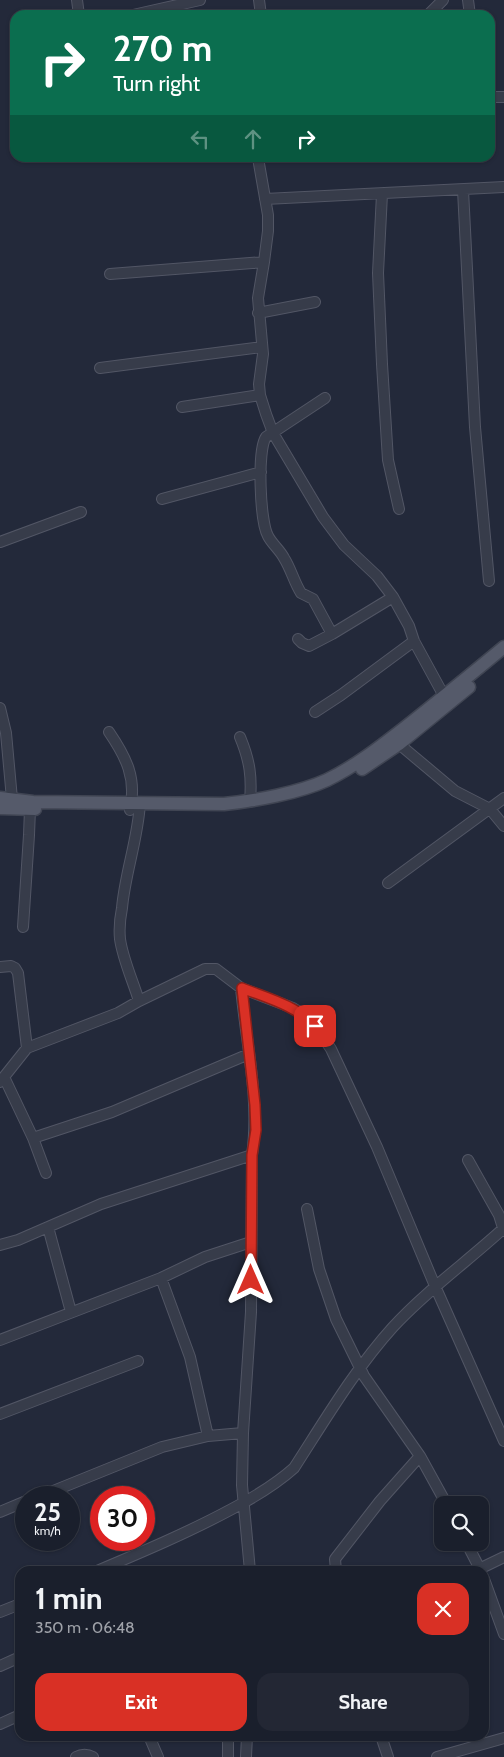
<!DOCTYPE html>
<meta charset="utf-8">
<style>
body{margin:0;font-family:Cabin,sans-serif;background:#232734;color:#f1f3f6;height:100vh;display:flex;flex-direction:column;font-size:19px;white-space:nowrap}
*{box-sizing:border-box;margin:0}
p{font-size:16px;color:#9fa2a9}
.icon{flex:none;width:28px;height:28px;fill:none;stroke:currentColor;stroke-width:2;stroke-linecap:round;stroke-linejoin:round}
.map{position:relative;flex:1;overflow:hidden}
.drawer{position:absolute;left:15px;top:1566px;width:474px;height:175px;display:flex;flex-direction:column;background:#1a1f2c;border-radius:15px;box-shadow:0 1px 4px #0004,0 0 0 1px #383d48}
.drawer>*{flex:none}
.top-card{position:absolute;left:10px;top:10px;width:485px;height:152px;border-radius:15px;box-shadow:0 1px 4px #0004,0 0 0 1px #383d48;background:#0b6e4f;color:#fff;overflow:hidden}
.controls{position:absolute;left:434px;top:1496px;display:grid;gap:10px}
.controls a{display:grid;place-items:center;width:55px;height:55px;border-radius:10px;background:#1a1f2c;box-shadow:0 1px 4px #0004,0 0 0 1px #383d48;font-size:25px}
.speed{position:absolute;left:15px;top:1486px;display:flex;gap:10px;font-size:25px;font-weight:700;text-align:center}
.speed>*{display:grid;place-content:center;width:65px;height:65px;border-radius:50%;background:#1a1f2c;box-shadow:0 1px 4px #0004,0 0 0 1px #383d48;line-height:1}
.speed small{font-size:12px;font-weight:400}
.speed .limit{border:8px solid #d22;background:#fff;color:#111}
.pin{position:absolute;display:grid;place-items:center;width:42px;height:42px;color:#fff;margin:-21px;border-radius:10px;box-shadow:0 2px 8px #0006}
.me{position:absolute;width:55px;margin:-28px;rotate:0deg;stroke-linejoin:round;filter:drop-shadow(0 0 4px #0008)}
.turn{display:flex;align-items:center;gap:18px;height:105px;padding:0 20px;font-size:22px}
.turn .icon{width:65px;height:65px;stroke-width:2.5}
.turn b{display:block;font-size:35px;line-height:42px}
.lanes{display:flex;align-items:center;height:48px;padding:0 20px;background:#0003;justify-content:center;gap:25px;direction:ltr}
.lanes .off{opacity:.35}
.round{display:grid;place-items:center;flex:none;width:52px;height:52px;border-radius:15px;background:#232734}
.headline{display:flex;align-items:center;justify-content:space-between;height:85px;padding:0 20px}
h1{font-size:30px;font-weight:700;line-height:38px}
.action{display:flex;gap:10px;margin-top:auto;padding:10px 20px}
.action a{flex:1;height:58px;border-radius:15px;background:#d93025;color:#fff;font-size:20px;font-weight:700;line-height:58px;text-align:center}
.action a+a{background:#232734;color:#f1f3f6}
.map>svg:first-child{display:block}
</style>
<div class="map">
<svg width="504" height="1757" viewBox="0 0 504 1757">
<rect width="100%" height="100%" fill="#23293a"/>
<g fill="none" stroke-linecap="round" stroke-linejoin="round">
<g stroke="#525665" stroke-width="12">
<path id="minor" d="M77,0L79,15
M259,0L261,15
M468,0L470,15
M133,15L200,0
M428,15L443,0
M490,97H504
M258,158L268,215V231L264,262L258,298L263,354L259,384L260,395L266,414L273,433L323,517L344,545L377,576L393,597L409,626L414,641L444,696
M463,190L475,427L489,581
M382,194L378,273L382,364L388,460L399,509
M265,199L504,187
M110,274L264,262
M258,313L315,302
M100,368L262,347
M325,398L266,437C257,450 260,522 268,536C272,544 280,550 284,558C291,569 294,582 301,593L313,599L332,634
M182,407L260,395
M162,499L261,472
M0,542L81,512
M298,639L302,643L309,646L332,634L393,597
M0,708L6,733L12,799
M315,712L341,695L414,641
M109,732C126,757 137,778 130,810
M240,737C250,761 252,777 250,802
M399,744L455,791L490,809L504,826
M388,883L504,798
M23,927L29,835L30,809
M0,967L11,966L15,968L18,973L27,1048
M241,988L293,1008L306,1016L315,1025L331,1049L377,1147L435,1286L504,1441
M139,1001C133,981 123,960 120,939C119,929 120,918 122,908C125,873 138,839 140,803
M4,1077L33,1138L46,1173
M0,1082L27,1048L118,1013L139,1001L205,969H216L241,988C246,1043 260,1099 252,1155L251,1312L243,1433L242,1485L250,1571
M33,1138L112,1112L249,1054
M468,1160L499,1215L504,1231
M307,1209L319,1269L336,1319L364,1376L420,1456L447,1505
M48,1227L71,1312
M0,1245L18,1240L101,1204L252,1155
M161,1278L190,1357L208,1436
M0,1340L161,1278L205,1257L251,1242
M0,1414L138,1361
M36,1498L162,1447L208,1436L243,1433
M0,1512L26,1501
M466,1542L481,1571
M97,1571C142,1552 187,1533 230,1510C253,1498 275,1485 294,1468C325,1420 355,1369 393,1327C427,1290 467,1262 504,1228
M336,1571L335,1559L380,1501L420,1456
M475,1571L504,1557
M484,1579L504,1634
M0,1612L20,1604
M0,1666L20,1657
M0,1724L20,1715
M149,1736L158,1757
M381,1736L388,1757
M76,1757C82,1754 87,1754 93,1757
M228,1757V1736
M246,1757L247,1736
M437,1757L504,1738"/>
</g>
<g stroke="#404553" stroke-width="15">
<path id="major" d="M362,769L399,744L469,687
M0,798L33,802L224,804C254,801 299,793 327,780C358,765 385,743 412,722C443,697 474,672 504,647
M0,808L35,809"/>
</g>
<use href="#minor" stroke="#373c4a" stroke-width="10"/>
<use href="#major" stroke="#555a6a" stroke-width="12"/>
</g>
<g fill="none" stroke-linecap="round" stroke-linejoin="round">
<g stroke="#8d1f18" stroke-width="12">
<path id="route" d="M251,1280L252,1155L256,1130L255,1105L242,988C267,998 295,1005 315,1026"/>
</g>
<use href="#route" stroke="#d93025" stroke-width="9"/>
</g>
</svg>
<div class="controls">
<a><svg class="icon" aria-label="search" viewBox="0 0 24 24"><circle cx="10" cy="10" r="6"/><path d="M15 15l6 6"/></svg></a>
</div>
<div class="speed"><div>25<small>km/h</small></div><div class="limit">30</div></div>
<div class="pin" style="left:315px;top:1026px;background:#d93025"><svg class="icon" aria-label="arrive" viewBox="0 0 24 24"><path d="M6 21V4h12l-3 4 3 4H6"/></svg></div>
<svg class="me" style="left:251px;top:1280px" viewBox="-20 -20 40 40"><path d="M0-17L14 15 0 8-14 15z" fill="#d93025" stroke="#fff" stroke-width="4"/></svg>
<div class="top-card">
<div class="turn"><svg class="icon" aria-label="right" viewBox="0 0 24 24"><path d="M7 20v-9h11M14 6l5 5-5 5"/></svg><div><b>270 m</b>Turn right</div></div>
<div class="lanes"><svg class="icon off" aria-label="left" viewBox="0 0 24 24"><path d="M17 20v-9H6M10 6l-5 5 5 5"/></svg><svg class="icon off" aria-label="ahead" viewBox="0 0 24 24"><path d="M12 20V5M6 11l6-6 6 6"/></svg><svg class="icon" aria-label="right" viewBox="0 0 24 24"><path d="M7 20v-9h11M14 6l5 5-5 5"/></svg></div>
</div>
<section class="drawer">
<div class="headline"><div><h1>1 min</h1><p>350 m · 06:48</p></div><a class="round" style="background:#d93025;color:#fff"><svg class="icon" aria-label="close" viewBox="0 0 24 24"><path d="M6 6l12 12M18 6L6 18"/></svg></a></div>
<div class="action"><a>Exit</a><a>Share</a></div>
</section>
</div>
